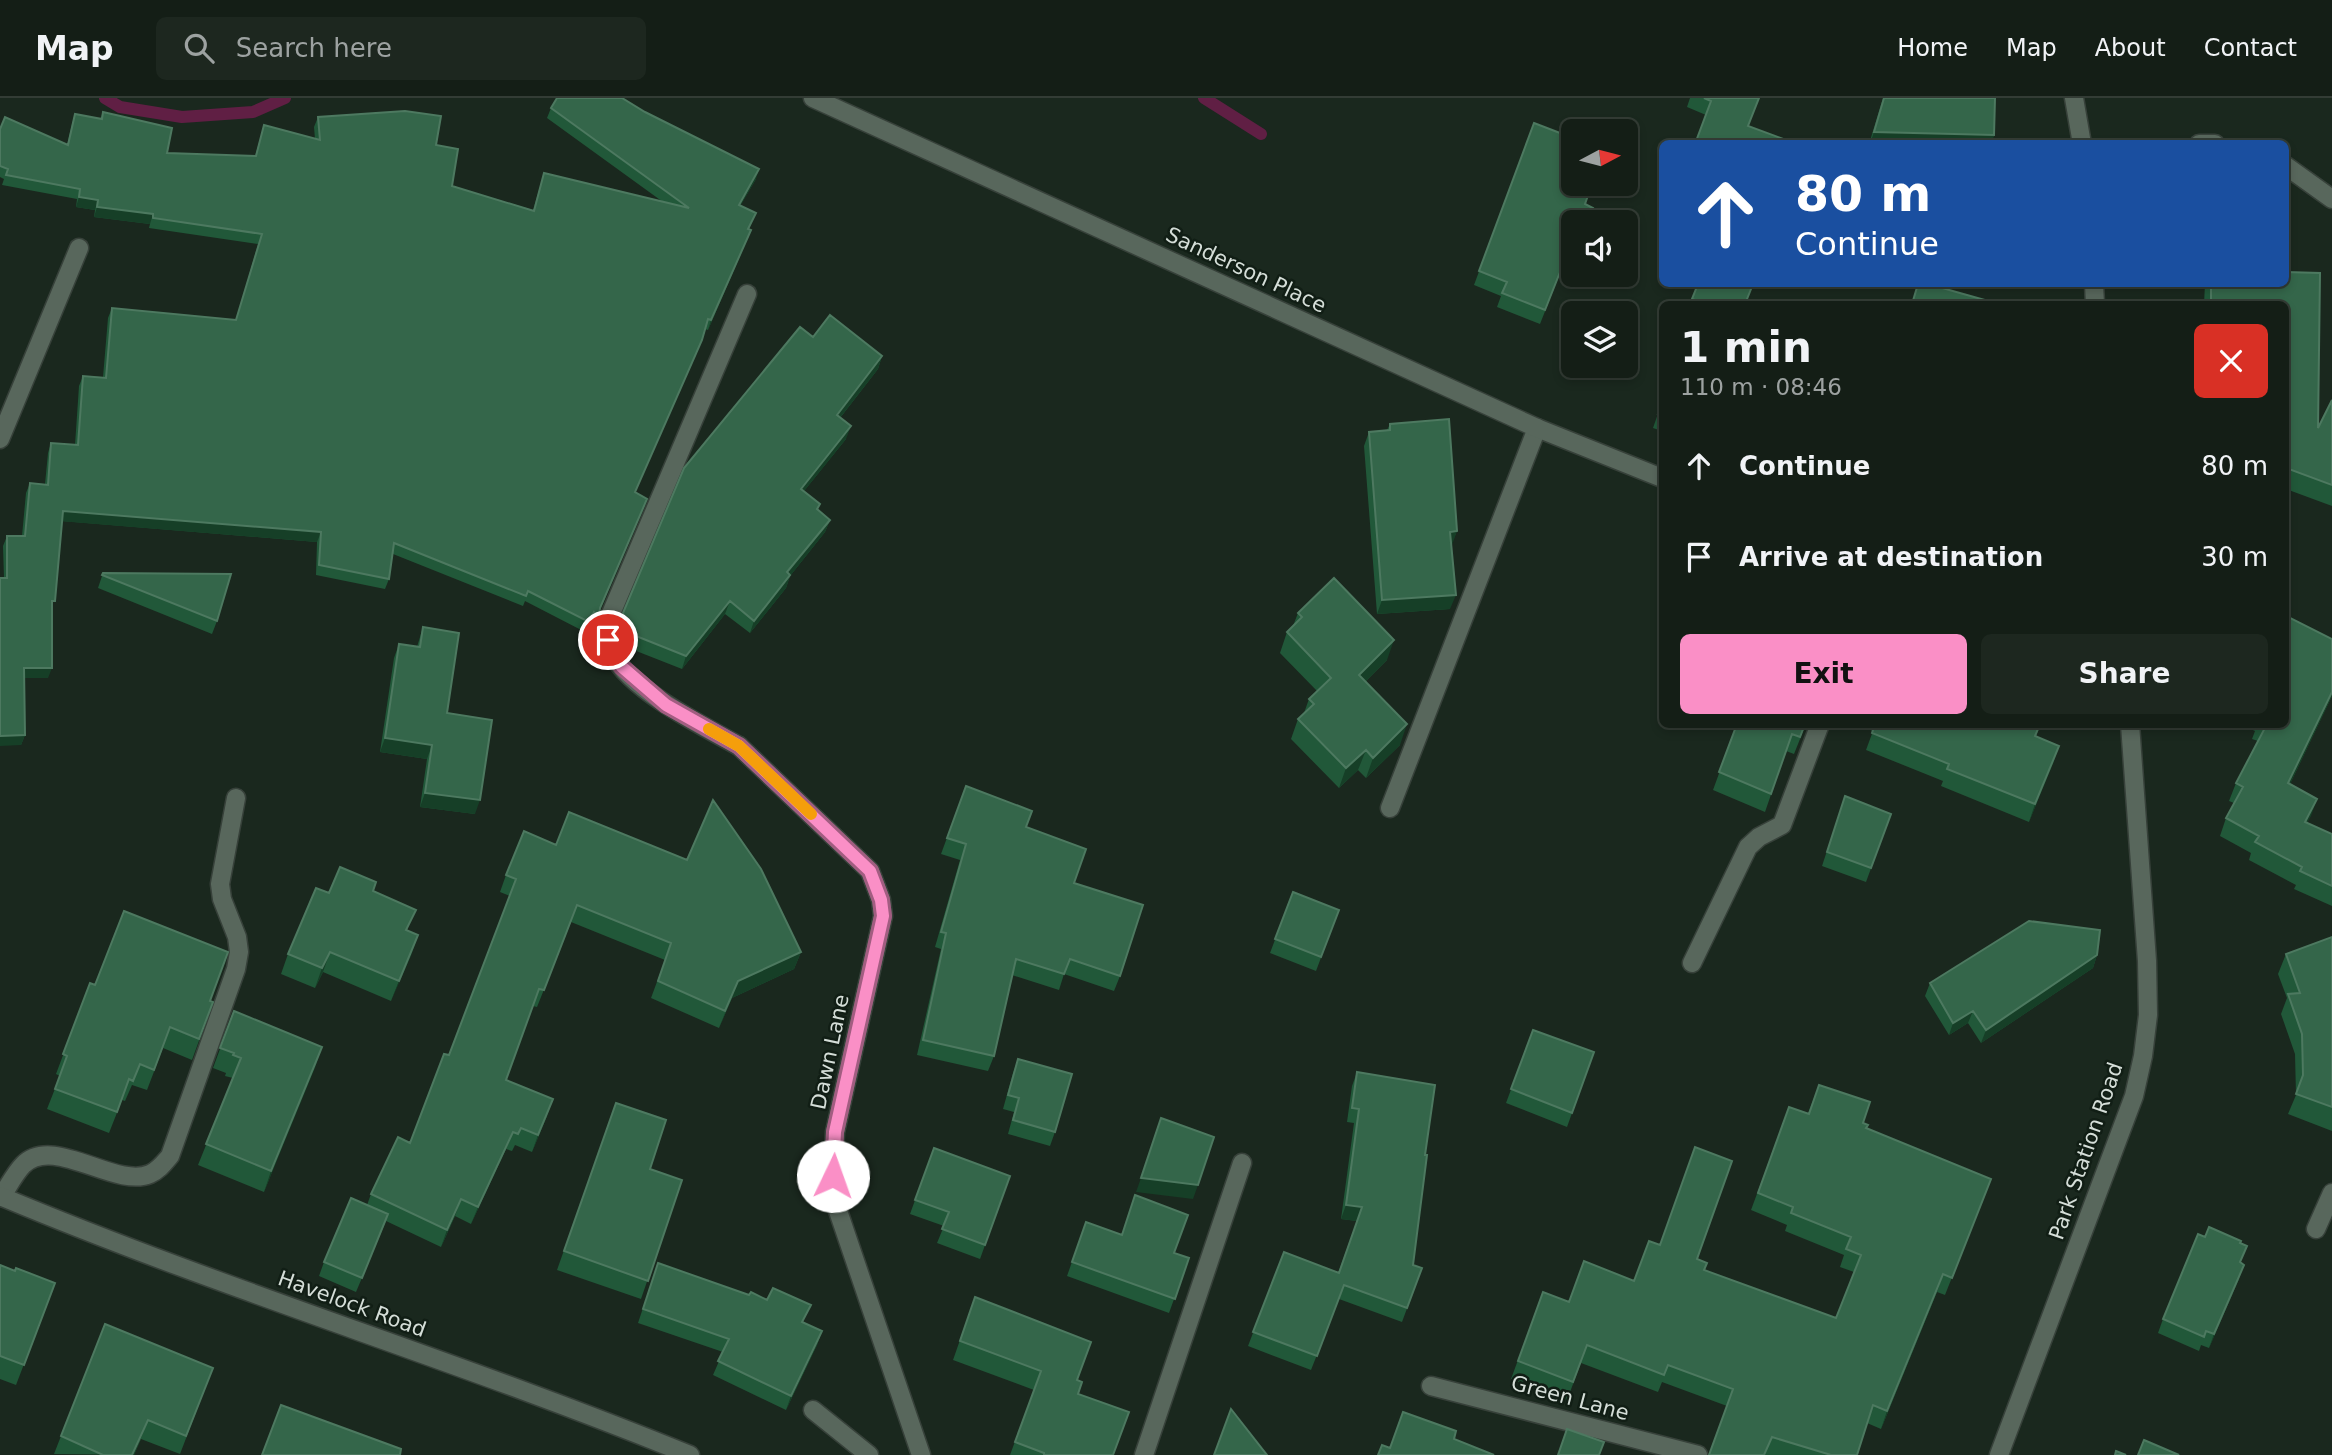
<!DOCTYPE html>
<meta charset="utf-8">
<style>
body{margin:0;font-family:"DejaVu Sans",sans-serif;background:#1d271f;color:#f1f3f6;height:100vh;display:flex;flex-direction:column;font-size:26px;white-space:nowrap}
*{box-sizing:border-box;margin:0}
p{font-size:23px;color:#9da2a1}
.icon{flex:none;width:38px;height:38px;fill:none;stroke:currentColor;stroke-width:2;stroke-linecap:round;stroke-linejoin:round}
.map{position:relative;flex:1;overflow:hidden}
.drawer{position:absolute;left:1659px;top:203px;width:630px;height:427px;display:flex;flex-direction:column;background:#141e16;border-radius:10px;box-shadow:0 4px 10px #0003,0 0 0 2px #333c35}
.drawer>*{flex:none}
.guide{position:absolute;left:1659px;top:42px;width:630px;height:147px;border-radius:10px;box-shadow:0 4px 10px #0003,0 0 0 2px #333c35;background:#1a4fa0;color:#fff;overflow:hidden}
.needle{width:46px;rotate:83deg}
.fabs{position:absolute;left:1561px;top:21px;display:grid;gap:14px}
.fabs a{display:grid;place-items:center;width:77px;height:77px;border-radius:10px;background:#141e16;box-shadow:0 4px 10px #0003,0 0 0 2px #333c35;font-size:35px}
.pin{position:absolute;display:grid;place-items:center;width:60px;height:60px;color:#fff;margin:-30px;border:4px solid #fff;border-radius:50%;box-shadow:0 2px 7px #0007}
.me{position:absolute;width:77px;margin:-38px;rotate:3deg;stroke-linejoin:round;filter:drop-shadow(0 0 5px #0008)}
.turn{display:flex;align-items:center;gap:24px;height:147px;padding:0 21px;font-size:32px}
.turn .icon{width:91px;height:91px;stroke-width:2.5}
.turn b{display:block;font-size:49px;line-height:60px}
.round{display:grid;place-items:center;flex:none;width:74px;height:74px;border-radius:10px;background:#1d271f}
.headline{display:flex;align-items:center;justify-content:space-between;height:119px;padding:0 21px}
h1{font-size:42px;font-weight:700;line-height:52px}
.button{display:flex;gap:14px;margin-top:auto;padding:14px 21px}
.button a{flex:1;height:80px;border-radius:10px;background:#fa8fc6;color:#111;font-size:28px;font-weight:700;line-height:80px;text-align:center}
.button a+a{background:#1d271f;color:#f1f3f6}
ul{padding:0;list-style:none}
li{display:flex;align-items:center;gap:21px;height:91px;padding:0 21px}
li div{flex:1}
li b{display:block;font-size:26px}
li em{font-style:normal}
header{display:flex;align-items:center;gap:42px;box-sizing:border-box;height:98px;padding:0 35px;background:#141e16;border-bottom:2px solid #333c35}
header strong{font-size:33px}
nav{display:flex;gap:38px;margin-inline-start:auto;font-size:24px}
.search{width:490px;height:63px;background:#1d271f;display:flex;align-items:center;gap:18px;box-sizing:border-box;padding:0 24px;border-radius:10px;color:#9da2a1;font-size:26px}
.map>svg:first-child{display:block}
</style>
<header>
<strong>Map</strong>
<div class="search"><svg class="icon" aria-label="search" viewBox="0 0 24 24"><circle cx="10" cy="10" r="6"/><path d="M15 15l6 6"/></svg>Search here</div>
<nav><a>Home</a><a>Map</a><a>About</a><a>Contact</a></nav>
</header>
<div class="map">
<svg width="2332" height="1357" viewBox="0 0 2332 1357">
<rect width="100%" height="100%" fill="#1a281e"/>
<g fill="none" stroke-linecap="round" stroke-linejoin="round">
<path stroke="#601f44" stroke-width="12" d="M105,0L120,9L182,19L253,14L285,0
M1204,0L1261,36"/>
<g stroke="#37413a" stroke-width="21">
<path id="lane" d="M739,648C703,628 632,593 613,557C608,547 607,536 607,525L747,196
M1390,710L1537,330
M1692,865L1748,749L1759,739L1782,727L1820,626
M1,1099C8,1089 15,1075 23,1067C53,1036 115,1091 150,1076C159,1072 164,1065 170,1058L236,871L239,854L237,839L222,801L220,786L236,700
M813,1312L869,1357
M1144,1357L1242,1065"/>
</g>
<g stroke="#37413a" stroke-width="21">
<path id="street" d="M813,0L1537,330L1662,380
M2074,0L2082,46
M2199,46H2215
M2286,68L2332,101
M2094,186L2095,206
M0,341L79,150
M739,648L870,773L881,802L883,818L835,1034L833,1078L835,1104L921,1357
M0,1098C227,1193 462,1264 690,1357
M2316,1131L2332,1095
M1431,1288L1698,1357
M1999,1357L2134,998L2143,958L2148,917L2147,863L2130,626"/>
</g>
<use href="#lane" stroke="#58675c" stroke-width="18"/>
<use href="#street" stroke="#58675c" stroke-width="18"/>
</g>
<path fill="#215839" d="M1690,0H1759L1706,17L1687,9Z
M1883,0L1994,37L1991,46H1869Z
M551,10L756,81L740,108L756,115L749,131L747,142L708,232L705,231L698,252L635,394L647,401L600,512L599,519L596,529L590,525L585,534L525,503L523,508L393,456L389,481L385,491L316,477L317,444L62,423L52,513L48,580H24L25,637L21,647L4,480L3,448L7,438H22L26,395L30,385L45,386L48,355L51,345L75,347L79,288L83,278L103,279L108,220L112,210L236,222L258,146L149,130L150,126L94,119L95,112L76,109L77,101L2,87L4,81L0,79V31L67,47L72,26L75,16L100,21L103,14L167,55L255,58L264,27L315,41L314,29L318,19L436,47L452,88L533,112L544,75L663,104L547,20Z
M1534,25L1573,124V163L1569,176L1561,173L1540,226L1497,209L1501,198L1474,187Z
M1698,186L1745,206H1690Z
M2205,186H2286L2318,330L2332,302V408L2286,391V206H2204Z
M813,239L882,258L878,271L840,320L846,341L804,393L820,406L818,412L830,422L825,434L790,478L786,490L750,535L725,516L682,571L621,547L618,527L623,515Z
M1662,304V333L1653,330Z
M1390,326L1457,433L1451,447L1450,511L1377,516L1364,348L1369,334L1387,332Z
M103,475L217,523L212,536L98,490Z
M1298,515L1387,562L1366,583L1400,647L1366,680L1358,672L1339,690L1291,641L1298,621L1304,615L1309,601L1317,593L1280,555L1287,534L1293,528Z
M423,529L447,615L475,716L420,709L427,661L380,654L394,560L399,546L417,549Z
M2332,598L2290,686L2317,701L2307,725L2332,736V808L2294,791L2296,787L2249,762L2251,755L2220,738L2226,720L2234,705L2229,703L2236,685L2258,643L2252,641L2255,633L2240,626H2286Z
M1737,626H1806L1794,656L1786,653L1765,714L1713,692Z
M1854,626H2041L2036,638L2059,648L2029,724L1941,688L1943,683L1866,652L1873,633Z
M966,688L1026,729L1074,785L1120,878L1114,893L1064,876L1059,892L1012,877L994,958L988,973L917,957L941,851L935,849L960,762L941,756Z
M1845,698L1891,716L1866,784L1822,768Z
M506,777L801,854L794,871L732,900L719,930L651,900L665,862L571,824L537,909L533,908L506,982L547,1018L532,1054L515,1047L512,1053L506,1051L471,1126L455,1118L441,1149L386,1123L356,1194L319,1178L324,1164L367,1107L371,1096L410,1045L449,957L510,798L500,794Z
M373,794L408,833L418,837L391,903L323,874L315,890L281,876L288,856L329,795Z
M1293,794L1339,812L1316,873L1270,855Z
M2332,839V1033L2288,1016L2296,997L2295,956L2281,916L2287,900L2278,876L2286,856Z
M2097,857L2093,870L1981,945L1968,925L1949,937L1925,898L1930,885Z
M90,885L95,887L213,904L192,962L163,950L147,992L132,987L125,1003L122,1002L109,1035L47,1011L60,978L56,976Z
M234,913L322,949L264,1094L198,1067L233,980L225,978L226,975L213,970Z
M1533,932L1594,954L1567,1029L1506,1005Z
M1018,961L1055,1034L1050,1048L1008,1036L1014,1014L1003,1011L1013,975Z
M1357,974L1425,1057L1413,1167L1422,1170L1402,1224L1339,1201L1311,1272L1248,1248L1284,1154L1338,1175L1357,1123L1341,1121L1354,1025L1347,1024L1352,988Z
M1819,987L1863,1025L1866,1030L1991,1081L1945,1197L1937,1194L1881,1331L1867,1325L1857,1357H1709L1727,1308L1662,1284L1658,1294L1581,1265L1567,1302L1511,1281L1543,1194L1569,1204L1697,1161L1704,1172L1836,1220L1854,1174L1840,1169L1844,1157L1785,1133L1787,1127L1751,1112L1789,1009L1808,1015Z
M616,1005L650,1071L682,1082L641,1201L557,1172Z
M934,1050L1010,1078L980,1161L937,1145L944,1128L910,1116Z
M1086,1124L1189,1160L1169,1215L1067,1178Z
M2205,1139L2240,1145L2241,1165L2239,1181L2209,1250L2201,1247L2199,1253L2158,1235L2163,1221Z
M658,1165L822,1233L817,1247L786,1312L713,1277L723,1254L638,1225Z
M0,1167L15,1173L55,1185L16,1287L0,1281Z
M975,1199L1077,1282L1078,1296L1113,1357H1010L1034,1292L953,1262Z
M213,1270L180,1356L141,1341L134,1357L54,1356L61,1338Z"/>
<path fill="#163f27" d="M1874,34L1994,37L1991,46H1870Z
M759,71L756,81L735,117L739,107Z
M79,99L98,102L95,112L76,109Z
M97,109L153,116L150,126L94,119Z
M751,132L747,142L708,232L711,222Z
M702,242L698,252L631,404L635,394Z
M882,258L878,271L832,330L837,317Z
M851,328L846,341L796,403L801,391Z
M63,413L321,434L317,444L59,423Z
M830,422L825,434L790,478L786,490L750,535L754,523L787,474Z
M1457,433L1452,447L1445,448L1450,434Z
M1456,497L1450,511L1377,516L1382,502Z
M730,503L725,516L682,571L686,558Z
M1394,542L1387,562L1352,597L1359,577Z
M24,570H52L48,580H20Z
M2332,594V598L2282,703L2288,685Z
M1407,626L1400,647L1366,680L1373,660Z
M25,637L21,647L0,648V638Z
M385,640L432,647L427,661L380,654Z
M2059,648L2053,666L2029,724L2035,706Z
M1366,652L1358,672L1339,690L1346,670Z
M425,695L480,702L475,716L420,709Z
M2317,701L2311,718L2298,742L2305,724Z
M418,837L411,858L391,903L399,883Z
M330,854L323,874L315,890L322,870Z
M801,854L794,871L732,900L719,930L738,883Z
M2097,857L2093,870L1981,945L1986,932Z
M1973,913L1968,925L1949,937L1953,925Z
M322,949L315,970L264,1094L271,1073Z
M553,1001L547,1018L532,1054L538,1037Z
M513,1034L506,1051L471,1126L478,1109Z
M1141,1080L1198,1087L1193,1101L1136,1094Z
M461,1101L455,1118L441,1149L447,1132Z
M1346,1107L1362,1109L1357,1123L1341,1121Z
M2244,1167L2239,1181L2209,1250L2214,1236Z
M1943,1176L1937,1194L1881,1331L1887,1313Z
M822,1233L817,1247L786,1312L791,1298Z
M148,1322L134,1357H132Z"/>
<path fill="#34664a" stroke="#4d7960" stroke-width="2" d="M557,0H622L645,14L759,71L739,107L756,115L748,131L751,132L711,222L708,221L702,242L635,394L647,401L600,510L599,519L594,514L589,524L528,493L526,498L394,445L389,481L319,467L321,434L63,413L55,503H52V570H24L25,637L0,638V480H7V438H25L30,385L48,387L51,345L78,347L83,278L106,280L112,210L236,222L262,136L153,120V116L97,109L98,102L79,99L80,91L6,77L8,71L0,68V31L5,19L68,47L75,16L102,21L103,14L172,30L167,55L256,58L264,27L320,42L318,19L405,13L441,18L436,47L458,51L452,88L534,113L544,75L689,110L551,10Z
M1704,0H1759L1748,28L1797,46H1695L1711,3Z
M1884,0H1995L1994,37L1874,34Z
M1534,25L1573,40V86H1592L1585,106L1593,110L1588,124H1573V162L1566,159L1545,212L1502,195L1507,184L1479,173Z
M2286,174L2320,175L2318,330L2332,302V387L2286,370V206H2211V186H2286Z
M1698,186H1753L1745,206H1700L1701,204L1692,201Z
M1918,186H1928L1999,206H1912Z
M830,217L882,258L837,317L851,328L801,391L820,406L817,411L830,422L787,474L790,477L754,523L730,503L686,558L626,534L623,515L684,370L800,229L813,239Z
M1662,304V317L1658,316Z
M1449,321L1457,433L1450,434L1456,497L1382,502L1369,334L1390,332V326Z
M103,475L231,476L217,523L102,477Z
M1334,480L1394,542L1359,577L1407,626L1373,660L1366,652L1346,670L1298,621L1314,606L1309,601L1331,580L1287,534L1302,519L1298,515Z
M2286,518L2332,541V594L2288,685L2317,701L2305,724L2332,736V788L2300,773L2302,769L2255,744L2259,738L2226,720L2243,689L2236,685L2267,626H2286Z
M423,529L459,535L447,615L492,622L480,702L425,695L432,647L385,640L399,546L420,549Z
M1737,626H1805L1800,639L1792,636L1771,696L1719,674Z
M1875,626H2040L2035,638L2059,648L2035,706L1947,671L1949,666L1872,635Z
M966,688L1032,713L1026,729L1086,751L1074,785L1143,807L1120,878L1070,861L1064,876L1016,861L994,958L923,942L946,835L941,834L966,746L947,740Z
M1845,698L1891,716L1871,770L1827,754Z
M713,702L761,771L801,854L738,883L725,913L658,883L671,845L577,807L544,892L539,891L506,982L553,1001L538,1037L521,1030L518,1036L513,1034L478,1109L461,1101L447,1132L371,1096L398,1039L410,1045L444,956L449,957L516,781L506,777L524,733L556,747L569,714L687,762Z
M340,769L376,784L373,793L416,812L406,832L418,837L399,883L330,854L322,870L288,856L316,790L329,795Z
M1293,794L1339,812L1321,859L1275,841Z
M124,813L228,854L210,903L213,904L199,941L170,929L154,972L140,966L133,983L129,981L117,1014L55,991L67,958L63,956L90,885L95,887Z
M2029,823L2100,832L2097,857L1986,932L1973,913L1953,925L1930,885Z
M2332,839V1009L2296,996L2303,977L2302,936L2288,896L2300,895L2286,856Z
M234,913L322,949L271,1073L206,1046L241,960L233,957L234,955L220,950Z
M1533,932L1594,954L1572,1015L1511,991Z
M1018,961L1072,976L1055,1034L1013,1022L1019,1000L1008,997Z
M1357,974L1435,987L1425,1057H1427L1413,1167L1422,1170L1407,1210L1344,1187L1317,1258L1253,1234L1284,1154L1339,1175L1362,1109L1346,1107L1359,1011L1352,1010Z
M1819,987L1870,1004L1863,1025L1868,1027L1866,1030L1991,1081L1952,1180L1943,1176L1887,1313L1873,1307L1857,1357H1831L1772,1339L1764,1357H1709L1733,1291L1668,1267L1664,1277L1587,1247L1573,1284L1518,1263L1543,1194L1569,1204L1584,1163L1634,1183L1649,1143L1660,1147L1695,1049L1732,1063L1697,1161L1707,1165L1704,1172L1836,1220L1861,1157L1846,1151L1851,1139L1791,1115L1793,1109L1758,1095L1789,1009L1809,1016Z
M616,1005L666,1022L650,1071L682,1082L648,1183L564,1153Z
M1161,1020L1214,1039L1198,1087L1141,1080Z
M934,1050L1010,1078L985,1147L942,1131L949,1114L915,1102Z
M1135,1097L1188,1117L1174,1155L1189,1160L1175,1201L1072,1164L1086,1124L1122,1137Z
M351,1100L388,1116L362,1180L324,1164Z
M2209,1129L2241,1143L2240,1145L2247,1148L2240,1164L2244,1167L2214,1236L2206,1233L2204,1239L2163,1221L2198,1136L2205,1139Z
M658,1165L749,1197L751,1194L767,1202L773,1190L811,1207L802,1224L822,1233L791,1298L718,1263L729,1241L643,1211Z
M0,1167L15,1173L16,1170L55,1185L24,1267L0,1258Z
M975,1199L1091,1244L1077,1282L1082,1284L1078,1296L1129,1314L1113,1357H1044V1355L1015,1344L1041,1273L960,1243Z
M105,1226L213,1270L186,1338L148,1322L132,1357H103L61,1338Z
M281,1307L401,1351L400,1357H262Z
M1231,1311L1267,1357H1214Z
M1403,1314L1456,1333L1454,1341L1494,1357H1378L1382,1347L1390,1350Z
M1567,1331L1604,1344L1599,1357H1558Z
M2144,1342L2179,1357H2138Z
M2116,1353L2126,1357H2115Z"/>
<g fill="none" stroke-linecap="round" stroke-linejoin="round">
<g stroke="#a25d81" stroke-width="18">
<path id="route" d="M608,542L613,556L622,569L666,607L739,648L870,773L881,802L883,818L835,1034L833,1078"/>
</g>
<use href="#route" stroke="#fa8fc6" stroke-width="12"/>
<path stroke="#f59e0b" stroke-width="12" d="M709,631L739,648L811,716"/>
</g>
<g text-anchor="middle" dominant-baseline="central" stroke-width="5" stroke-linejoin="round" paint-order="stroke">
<g font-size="21" fill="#d5ded8" stroke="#111e15">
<text transform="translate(1246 172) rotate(25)">Sanderson Place</text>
<text transform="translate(830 954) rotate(-78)">Dawn Lane</text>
<text transform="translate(2086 1053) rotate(-71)">Park Station Road</text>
<text transform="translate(352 1206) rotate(20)">Havelock Road</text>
<text transform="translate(1570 1300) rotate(15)">Green Lane</text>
</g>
</g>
</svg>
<div class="fabs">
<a><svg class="needle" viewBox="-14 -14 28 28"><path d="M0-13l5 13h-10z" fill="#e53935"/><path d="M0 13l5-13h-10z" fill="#9da2a1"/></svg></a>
<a><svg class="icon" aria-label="sound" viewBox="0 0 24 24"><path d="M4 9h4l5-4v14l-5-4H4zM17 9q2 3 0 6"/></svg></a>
<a><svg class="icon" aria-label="layers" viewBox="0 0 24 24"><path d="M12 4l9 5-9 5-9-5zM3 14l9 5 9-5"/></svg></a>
</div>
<div class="pin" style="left:608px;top:542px;background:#d93025"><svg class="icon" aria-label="arrive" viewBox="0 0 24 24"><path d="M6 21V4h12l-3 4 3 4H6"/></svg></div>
<svg class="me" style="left:833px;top:1078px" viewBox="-20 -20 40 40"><circle r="19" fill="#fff"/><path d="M0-13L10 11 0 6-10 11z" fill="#fa8fc6"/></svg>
<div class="guide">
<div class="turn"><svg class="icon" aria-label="ahead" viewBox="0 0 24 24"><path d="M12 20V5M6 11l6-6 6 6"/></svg><div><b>80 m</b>Continue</div></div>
</div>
<section class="drawer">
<div class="headline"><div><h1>1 min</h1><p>110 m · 08:46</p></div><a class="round" style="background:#d93025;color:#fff"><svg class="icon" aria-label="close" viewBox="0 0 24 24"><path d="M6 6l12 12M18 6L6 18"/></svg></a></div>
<ul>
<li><svg class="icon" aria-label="ahead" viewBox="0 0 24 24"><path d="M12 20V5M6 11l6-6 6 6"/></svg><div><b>Continue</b></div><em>80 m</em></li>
<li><svg class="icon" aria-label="arrive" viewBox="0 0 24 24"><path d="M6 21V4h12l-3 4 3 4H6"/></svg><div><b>Arrive at destination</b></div><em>30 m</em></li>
</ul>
<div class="button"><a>Exit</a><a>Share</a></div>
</section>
</div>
